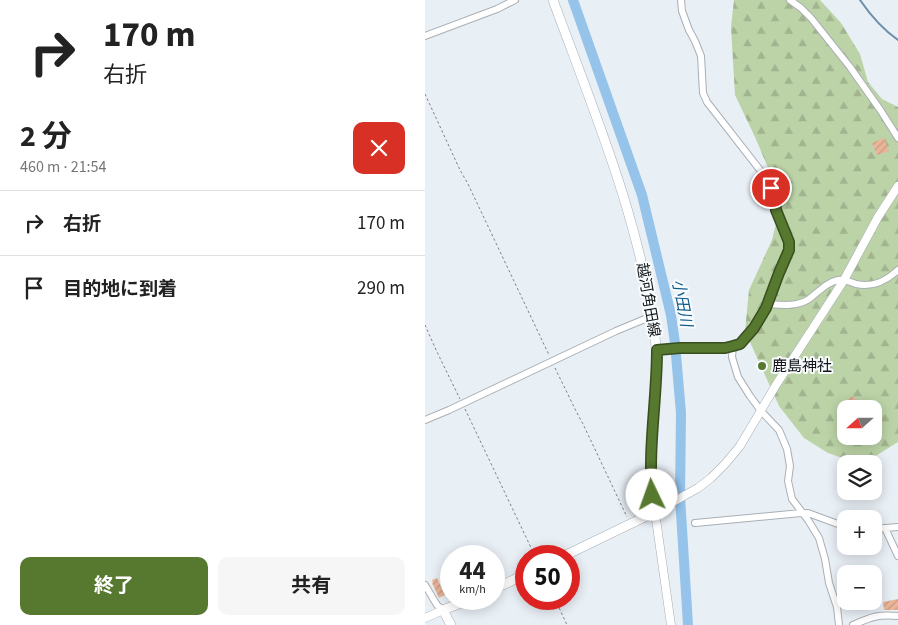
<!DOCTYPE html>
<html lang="ja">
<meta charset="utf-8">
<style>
body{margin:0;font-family:"Source Sans 3","Noto Sans JP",sans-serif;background:#f6f6f6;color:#222;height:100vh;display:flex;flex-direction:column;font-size:19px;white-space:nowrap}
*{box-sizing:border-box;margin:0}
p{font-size:16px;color:#767676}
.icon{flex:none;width:28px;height:28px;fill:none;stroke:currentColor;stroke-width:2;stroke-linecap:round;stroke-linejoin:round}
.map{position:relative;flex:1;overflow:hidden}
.side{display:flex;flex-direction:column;background:#fff;width:425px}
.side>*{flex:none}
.top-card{background:#fff;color:#222;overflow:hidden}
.needle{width:32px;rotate:249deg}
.tools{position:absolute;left:412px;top:400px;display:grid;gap:10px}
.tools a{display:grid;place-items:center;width:45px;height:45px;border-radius:10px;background:#fff;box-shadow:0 2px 12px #0003;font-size:25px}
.speed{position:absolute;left:15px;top:545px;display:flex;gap:10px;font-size:25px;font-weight:700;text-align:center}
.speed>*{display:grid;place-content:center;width:65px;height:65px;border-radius:50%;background:#fff;box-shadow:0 2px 12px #0003;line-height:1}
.speed small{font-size:12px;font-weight:400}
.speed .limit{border:8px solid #d22;background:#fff;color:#111}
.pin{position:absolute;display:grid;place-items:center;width:42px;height:42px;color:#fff;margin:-21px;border:2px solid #fff;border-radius:50%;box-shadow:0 1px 5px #0007}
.me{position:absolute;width:55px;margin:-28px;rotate:357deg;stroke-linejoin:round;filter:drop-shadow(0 0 4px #0008)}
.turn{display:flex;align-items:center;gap:18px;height:105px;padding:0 20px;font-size:22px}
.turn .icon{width:65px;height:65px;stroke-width:2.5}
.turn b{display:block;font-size:35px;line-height:42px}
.round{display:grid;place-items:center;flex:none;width:52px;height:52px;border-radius:10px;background:#f6f6f6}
.headline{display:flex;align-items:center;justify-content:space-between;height:85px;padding:0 20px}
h1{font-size:30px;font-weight:700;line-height:38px}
.cta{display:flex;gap:10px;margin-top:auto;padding:10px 20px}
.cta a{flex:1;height:58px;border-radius:10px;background:#57782f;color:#fff;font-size:20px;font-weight:700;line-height:58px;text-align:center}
.cta a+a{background:#f6f6f6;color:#222}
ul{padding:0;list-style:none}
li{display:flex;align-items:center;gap:15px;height:65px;padding:0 20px;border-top:1px solid #e0e0e0}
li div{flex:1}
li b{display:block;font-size:19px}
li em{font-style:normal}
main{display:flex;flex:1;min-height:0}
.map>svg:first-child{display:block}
</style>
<main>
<section class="side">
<div class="top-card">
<div class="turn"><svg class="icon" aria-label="right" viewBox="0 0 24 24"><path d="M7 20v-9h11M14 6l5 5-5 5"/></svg><div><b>170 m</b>右折</div></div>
</div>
<div class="headline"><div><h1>2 分</h1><p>460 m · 21:54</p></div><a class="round" style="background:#d93025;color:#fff"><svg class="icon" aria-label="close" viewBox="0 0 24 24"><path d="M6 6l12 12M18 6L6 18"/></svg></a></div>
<ul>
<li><svg class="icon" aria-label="right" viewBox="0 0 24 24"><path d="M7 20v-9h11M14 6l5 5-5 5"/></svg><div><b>右折</b></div><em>170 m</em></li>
<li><svg class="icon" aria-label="arrive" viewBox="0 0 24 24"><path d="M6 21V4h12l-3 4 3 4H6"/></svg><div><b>目的地に到着</b></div><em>290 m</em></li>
</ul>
<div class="cta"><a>終了</a><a>共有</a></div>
</section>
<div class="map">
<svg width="473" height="625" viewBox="0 0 473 625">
<defs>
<pattern id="forest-firs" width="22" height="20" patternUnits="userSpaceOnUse" patternTransform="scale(1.25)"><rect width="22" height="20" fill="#bcd3a7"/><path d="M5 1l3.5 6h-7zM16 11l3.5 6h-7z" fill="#a1b48f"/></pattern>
<pattern id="building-hatch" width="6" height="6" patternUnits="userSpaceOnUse" patternTransform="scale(1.25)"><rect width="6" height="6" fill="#ebb599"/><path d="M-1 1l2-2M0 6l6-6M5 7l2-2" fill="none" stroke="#c89b83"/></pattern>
</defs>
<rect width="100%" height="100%" fill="#e8eff5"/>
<path fill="url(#forest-firs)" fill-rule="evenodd" d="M309,0H395L416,23L435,54L443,82L457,99L473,107V442L449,457L426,461L403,453L379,438L354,406L320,331L324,290L347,240L353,216L352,189L330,137L310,95L306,27ZM421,409H449V436H421Z"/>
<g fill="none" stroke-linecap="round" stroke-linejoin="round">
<path stroke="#6d8eaa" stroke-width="2" d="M435,0C446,16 457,29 473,40"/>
<path stroke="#95c3ea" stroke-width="10" d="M148,0L217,195L246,315L250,343L256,413L255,497L263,625"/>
</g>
<path fill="url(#building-hatch)" d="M459,138L464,151L452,155L447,143Z
M426,396L445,409H430L421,403Z
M12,578L20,595L14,598L7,583H8L7,580Z
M473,599V610H459L458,602Z"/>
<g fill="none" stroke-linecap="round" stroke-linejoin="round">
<g stroke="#a9afb5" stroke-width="8">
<path id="minor" d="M365,0L376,8L386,18L425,67L456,111L473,138
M0,36L72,9L90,0
M343,304C356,305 372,307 384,299C394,292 400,283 413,280C420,279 425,282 431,284C448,288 461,281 473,270
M308,346L307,357L313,377L325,396L336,411L354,430L362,449L365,466L363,481L367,499L383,520L394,538L400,559L404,583L412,607L414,625
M231,350L255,348L300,347L315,344L329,328L341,308L364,249V242L356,223L351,210L350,198L342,179L282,102L278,93L276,56L270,41L264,30L257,11L256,0
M0,420L24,410L191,331L227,316
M270,523L376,513H383L421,527
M460,528L473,556
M449,529L473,527
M0,585L12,605L18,610
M428,625C446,617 453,614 473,616"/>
</g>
<g stroke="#a9afb5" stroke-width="9">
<path id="tertiary" d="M0,618L18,610
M246,625L230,512L273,488L286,478L300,464L315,446L351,385L419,280L453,217L473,186"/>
</g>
<g stroke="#a9afb5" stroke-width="10">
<path id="secondary" d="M128,0C168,109 216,222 230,338C233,356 231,376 230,394C227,434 222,473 230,512L139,556
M69,589L101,574
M26,625L18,610L46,599"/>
</g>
<path stroke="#7d8286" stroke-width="1" stroke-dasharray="2.5 2.5" stroke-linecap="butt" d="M0,94L35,170L43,184L124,355
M0,325L12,352L35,399
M130,368L152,413L158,424L202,517
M40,409L110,556
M130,599L142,625"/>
<use href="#minor" stroke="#fff" stroke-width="6"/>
<use href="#tertiary" stroke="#fff" stroke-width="8"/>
<use href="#secondary" stroke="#fff" stroke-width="9"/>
</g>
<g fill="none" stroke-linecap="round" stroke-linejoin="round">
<g stroke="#394e1f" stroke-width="12">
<path id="route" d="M227,495C223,447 232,398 232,350L255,348H300L308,346L315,344L329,328L341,308L354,273L364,250V242L351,210L350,198L346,188"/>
</g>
<use href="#route" stroke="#57782f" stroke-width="9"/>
</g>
<circle fill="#57782f" stroke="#f9fcfe" stroke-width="2" cx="337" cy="366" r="5"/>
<g text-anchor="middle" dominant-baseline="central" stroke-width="4" stroke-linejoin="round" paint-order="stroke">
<g font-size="15" fill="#111315" stroke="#f9fcfe">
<text transform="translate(223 300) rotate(80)">越河角田線</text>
</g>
<g font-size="15" fill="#111315" stroke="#f9fcfe" text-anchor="start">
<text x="347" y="366">鹿島神社</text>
</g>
<g font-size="16" font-style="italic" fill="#125a8a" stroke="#f9fcfe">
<text transform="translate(257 303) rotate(79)">小田川</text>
</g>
</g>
</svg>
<div class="tools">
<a><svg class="needle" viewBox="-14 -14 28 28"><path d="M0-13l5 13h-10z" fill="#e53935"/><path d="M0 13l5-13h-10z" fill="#767676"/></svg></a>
<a><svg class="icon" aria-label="layers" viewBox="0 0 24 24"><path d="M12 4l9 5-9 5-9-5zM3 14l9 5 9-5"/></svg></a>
<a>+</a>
<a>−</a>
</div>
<div class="speed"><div>44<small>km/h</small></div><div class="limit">50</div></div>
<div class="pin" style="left:346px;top:188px;background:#d93025"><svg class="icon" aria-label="arrive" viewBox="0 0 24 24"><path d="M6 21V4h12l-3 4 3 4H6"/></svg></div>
<svg class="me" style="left:227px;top:495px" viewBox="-20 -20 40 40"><circle r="19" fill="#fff"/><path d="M0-13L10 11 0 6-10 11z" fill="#57782f"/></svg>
</div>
</main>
